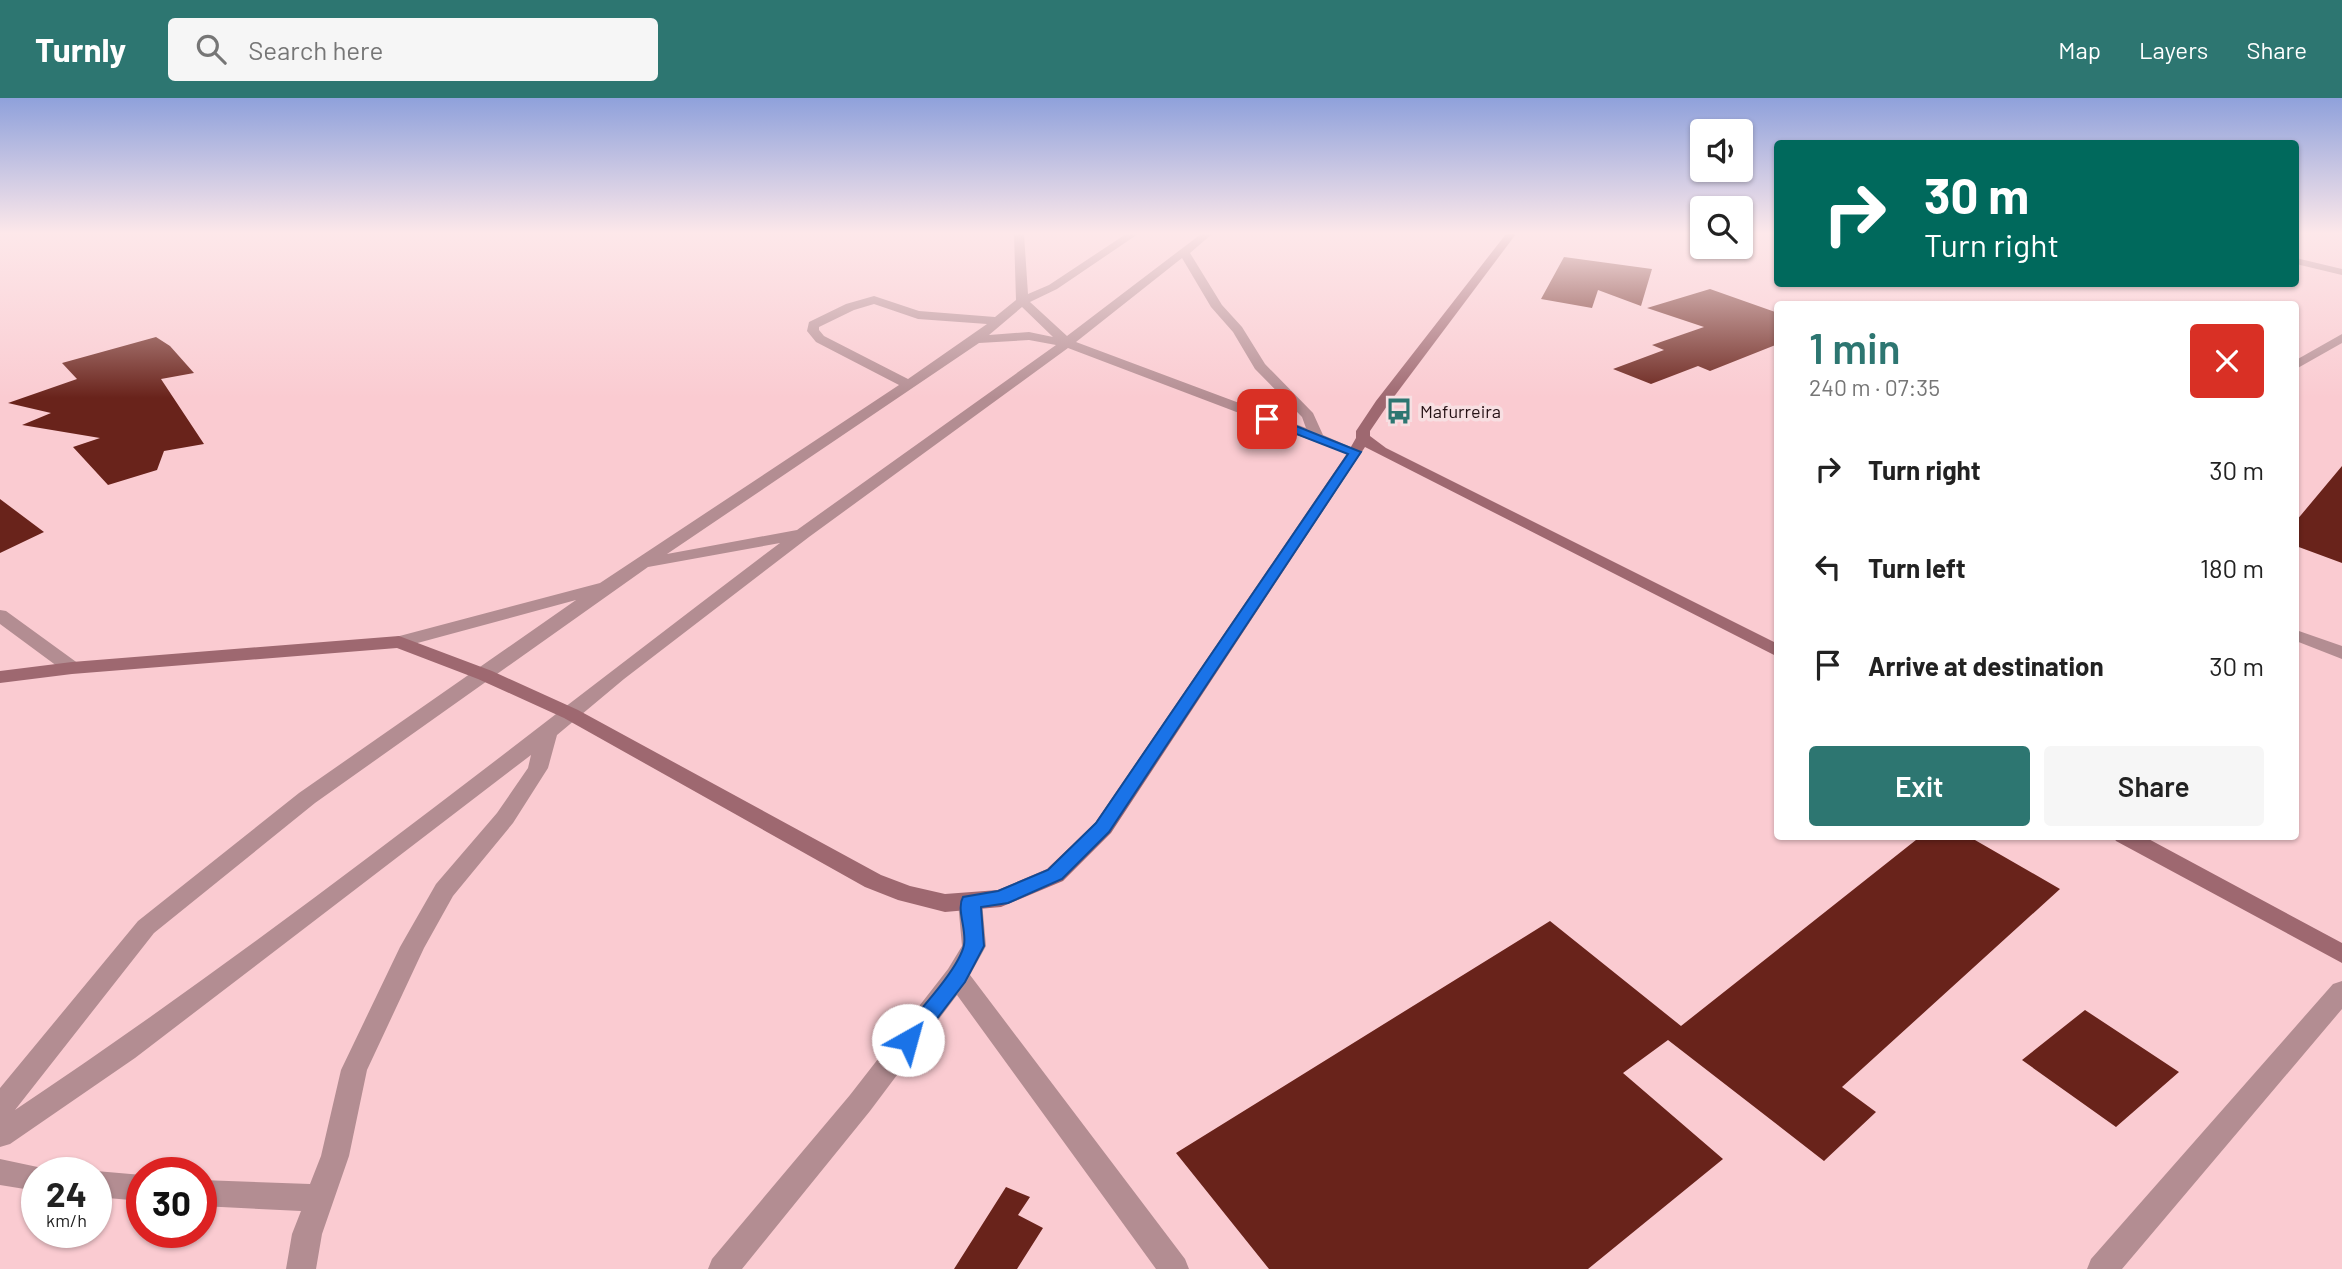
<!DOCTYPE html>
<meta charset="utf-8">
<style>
body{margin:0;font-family:Barlow,sans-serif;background:#f6f6f6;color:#222;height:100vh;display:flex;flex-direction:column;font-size:26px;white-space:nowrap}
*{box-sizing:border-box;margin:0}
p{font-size:23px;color:#767676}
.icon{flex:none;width:38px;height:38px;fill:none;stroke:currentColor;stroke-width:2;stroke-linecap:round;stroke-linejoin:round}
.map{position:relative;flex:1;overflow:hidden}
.side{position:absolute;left:1774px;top:203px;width:525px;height:539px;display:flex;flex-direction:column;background:#fff;border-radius:7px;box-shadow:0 2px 5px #0004}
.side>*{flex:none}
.guide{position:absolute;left:1774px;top:42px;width:525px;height:147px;border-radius:7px;box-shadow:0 2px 5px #0004;background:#00695c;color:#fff;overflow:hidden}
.controls{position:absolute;left:1690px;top:21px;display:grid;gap:14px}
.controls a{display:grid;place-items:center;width:63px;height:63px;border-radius:7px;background:#fff;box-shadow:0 2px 5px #0004;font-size:35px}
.speed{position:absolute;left:21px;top:1059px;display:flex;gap:14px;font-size:35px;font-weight:700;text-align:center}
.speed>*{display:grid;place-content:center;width:91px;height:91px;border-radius:50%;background:#fff;box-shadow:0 2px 5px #0004;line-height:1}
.speed small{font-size:18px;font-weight:400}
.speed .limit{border:10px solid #d22;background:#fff;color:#111}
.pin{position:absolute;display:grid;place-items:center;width:60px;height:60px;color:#fff;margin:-30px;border-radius:14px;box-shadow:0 4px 10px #0006}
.me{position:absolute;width:77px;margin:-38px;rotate:38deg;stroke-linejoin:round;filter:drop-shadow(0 0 5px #0008)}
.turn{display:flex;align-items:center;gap:24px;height:147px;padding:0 35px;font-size:32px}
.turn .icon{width:91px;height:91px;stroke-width:2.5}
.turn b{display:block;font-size:49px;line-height:60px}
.round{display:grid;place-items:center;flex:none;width:74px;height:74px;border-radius:7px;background:#f6f6f6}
.head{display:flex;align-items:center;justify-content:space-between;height:119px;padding:0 35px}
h1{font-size:42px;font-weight:600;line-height:52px;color:#2d7671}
.button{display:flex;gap:14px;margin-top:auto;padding:14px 35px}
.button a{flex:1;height:80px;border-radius:7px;background:#2d7671;color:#fff;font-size:28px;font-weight:600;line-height:80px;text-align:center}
.button a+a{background:#f6f6f6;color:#222}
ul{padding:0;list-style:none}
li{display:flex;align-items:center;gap:21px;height:98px;padding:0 35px}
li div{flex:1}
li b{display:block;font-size:26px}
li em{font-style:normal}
header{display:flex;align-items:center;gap:42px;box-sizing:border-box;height:98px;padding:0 35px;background:#2d7671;color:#fff}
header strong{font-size:33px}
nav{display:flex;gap:38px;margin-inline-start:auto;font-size:24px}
.search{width:490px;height:63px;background:#f6f6f6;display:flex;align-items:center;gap:18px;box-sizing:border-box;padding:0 24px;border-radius:7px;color:#767676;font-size:26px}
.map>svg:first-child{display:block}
</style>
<header>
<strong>Turnly</strong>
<div class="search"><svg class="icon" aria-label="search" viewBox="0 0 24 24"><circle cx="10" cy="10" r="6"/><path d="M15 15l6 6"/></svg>Search here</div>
<nav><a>Map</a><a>Layers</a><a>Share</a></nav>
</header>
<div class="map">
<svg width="2342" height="1171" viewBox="0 0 2342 1171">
<rect width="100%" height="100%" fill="#facbd1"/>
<path fill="#69231b" d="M1564,159L1652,171L1641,208L1598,192L1592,210L1541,201Z
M1710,191L1778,215V246L1710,273L1698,268L1651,286L1613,271L1664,252L1652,247L1704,229L1647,210Z
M156,239L170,248L194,275L161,281L204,346L164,353L157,372L108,387L73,349L100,340L22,327L51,315L8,305L77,281L62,265Z
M2342,368V465L2296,448V423Z
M0,401L44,434L0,455Z
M1921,738H1968L2060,791L1842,989L1876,1014L1824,1063L1668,942L1623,975L1723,1061L1588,1171H1269L1176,1055L1550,823L1681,928Z
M2085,912L2179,974L2116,1029L2022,962Z
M1006,1089L1030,1099L1018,1117L1043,1130L1017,1171H954Z"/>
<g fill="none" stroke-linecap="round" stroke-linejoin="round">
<path fill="#b38d92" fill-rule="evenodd" d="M1014,136H1024L1028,196L1049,187L1126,136H1138L1057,191L1030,204L1067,238L1201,136H1212L1190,155L1222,207L1242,229L1265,266L1313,315L1323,337L1362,354L1355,358L1350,357L1068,250L809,439L624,581L557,637L548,670L513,725L453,798L424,850L367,972L349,1058L322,1136L316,1171H286L292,1136L301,1113L201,1108V1082L310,1086L321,1058L341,972L400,849L436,786L497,715L528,670L531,657L135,960L10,1046L0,1049V990L138,823L299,695L576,502L399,550L392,548L390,544L392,540L600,485L899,287L816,244L807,233L809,224L846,206L874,198L919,213L995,219L1016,202ZM1182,160L1211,209L1233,234L1255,271L1302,319L1306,330L1076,244ZM874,206L918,221L987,226L908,281L824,238L819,232V229L854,212ZM1022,209L1053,239L1029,234L989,237ZM1029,242L1056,247L797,432L667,456L979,245ZM780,445C527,636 279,836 15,1012L154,835L315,705L648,469Z
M2296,160L2342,171V177L2296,166Z
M2342,236V245L2296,271V262Z
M0,512L6,513L79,566L81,570L79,574H65L0,526Z
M2296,532L2342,548V561L2296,543Z
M970,795L978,798L982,804L986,848L970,877L1185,1161L1189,1171H1156L957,897L870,1013L742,1171H708L712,1161L850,997L948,871L962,848L958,804L962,798Z
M2342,883V911L2122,1171H2087L2091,1161L2333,886Z
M0,1061L47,1071L49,1074H37V1093L0,1087Z
M96,1073L142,1077V1103L96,1099V1074H92Z"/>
<path fill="#9e6870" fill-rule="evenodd" d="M1506,136H1516L1387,308L1370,333V338L1386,350L1778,546V559L1365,349L1111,735L1063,783L1001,809L945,814L898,802L865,789L564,620L478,581L397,550L72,576L0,585V573L72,564L399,538L492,573L578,612L881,777L910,788L945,796L998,792L1047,771L1095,725L1348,354L1356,340V333L1376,303Z
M2113,738H2143L2342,845V865L2116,743Z"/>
</g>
<linearGradient id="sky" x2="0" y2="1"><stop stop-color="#8fa1db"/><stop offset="0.45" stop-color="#fde8ea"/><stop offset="1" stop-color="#fde8ea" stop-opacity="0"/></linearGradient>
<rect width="2342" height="300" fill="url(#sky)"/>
<path fill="#1a73e8" stroke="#114b97" stroke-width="2" d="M1263,318H1271L1361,354L1109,734L1062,781L1008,805L981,809L984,848L965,884L916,948L908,950L901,948L898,942L901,935C917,915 959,871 964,847C967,832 956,811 963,799L998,793L1048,772L1096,725L1348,356L1263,323Z"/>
<defs>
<g id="bus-bare" transform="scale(2.1)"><path d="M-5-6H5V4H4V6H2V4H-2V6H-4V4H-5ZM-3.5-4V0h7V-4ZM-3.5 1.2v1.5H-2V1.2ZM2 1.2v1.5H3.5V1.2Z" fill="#2d7671" stroke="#f7dfe2" stroke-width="2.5" paint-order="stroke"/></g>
</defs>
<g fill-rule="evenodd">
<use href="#bus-bare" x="1399" y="313"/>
</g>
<g text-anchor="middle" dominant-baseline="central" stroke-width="7" stroke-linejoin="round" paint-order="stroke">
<g font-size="18" fill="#251115" stroke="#f7dfe2" text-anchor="start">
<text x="1420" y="313">Mafurreira</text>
</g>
</g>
</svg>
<div class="controls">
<a><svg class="icon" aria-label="sound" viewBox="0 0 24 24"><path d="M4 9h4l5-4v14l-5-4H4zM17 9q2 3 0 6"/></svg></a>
<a><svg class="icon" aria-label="search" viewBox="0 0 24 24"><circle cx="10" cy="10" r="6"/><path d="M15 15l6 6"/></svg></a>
</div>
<div class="speed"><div>24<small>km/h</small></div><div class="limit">30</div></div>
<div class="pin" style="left:1267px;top:321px;background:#d93025"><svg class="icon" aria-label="arrive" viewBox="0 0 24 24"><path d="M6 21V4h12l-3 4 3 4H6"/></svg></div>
<svg class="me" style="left:908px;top:942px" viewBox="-20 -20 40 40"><circle r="19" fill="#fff"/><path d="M0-13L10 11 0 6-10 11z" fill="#1a73e8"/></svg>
<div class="guide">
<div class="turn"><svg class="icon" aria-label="right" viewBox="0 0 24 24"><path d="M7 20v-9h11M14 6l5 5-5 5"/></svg><div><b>30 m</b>Turn right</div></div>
</div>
<section class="side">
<div class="head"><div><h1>1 min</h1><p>240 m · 07:35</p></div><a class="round" style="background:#d93025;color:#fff"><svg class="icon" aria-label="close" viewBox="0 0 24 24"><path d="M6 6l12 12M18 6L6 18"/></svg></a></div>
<ul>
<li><svg class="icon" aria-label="right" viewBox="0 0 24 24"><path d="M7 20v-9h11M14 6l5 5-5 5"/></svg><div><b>Turn right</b></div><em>30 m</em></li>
<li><svg class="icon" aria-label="left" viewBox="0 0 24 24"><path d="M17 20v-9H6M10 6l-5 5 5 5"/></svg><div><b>Turn left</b></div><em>180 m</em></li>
<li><svg class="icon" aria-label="arrive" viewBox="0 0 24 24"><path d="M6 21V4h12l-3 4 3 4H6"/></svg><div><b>Arrive at destination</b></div><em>30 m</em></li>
</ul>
<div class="button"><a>Exit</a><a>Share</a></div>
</section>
</div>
